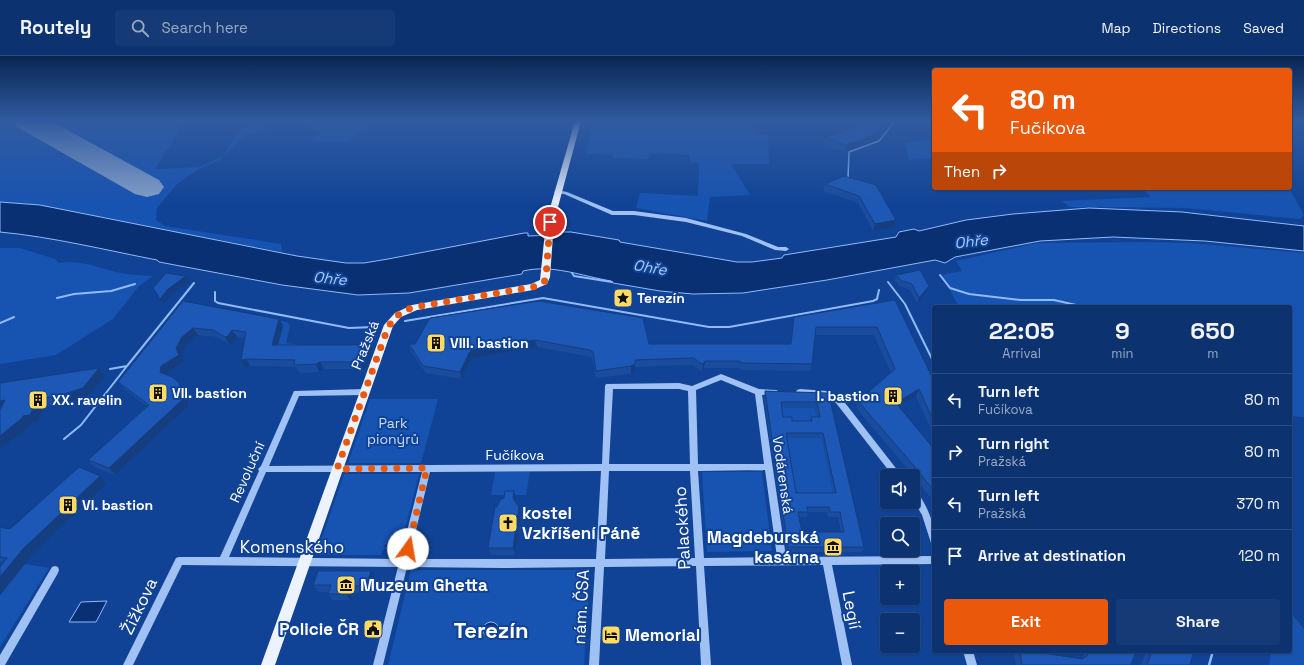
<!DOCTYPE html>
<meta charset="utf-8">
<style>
body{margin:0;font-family:"Space Grotesk",sans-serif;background:#153a75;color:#f1f3f6;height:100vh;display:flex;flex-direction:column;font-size:15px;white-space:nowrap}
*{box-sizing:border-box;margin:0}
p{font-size:13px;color:#9aaac3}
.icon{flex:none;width:22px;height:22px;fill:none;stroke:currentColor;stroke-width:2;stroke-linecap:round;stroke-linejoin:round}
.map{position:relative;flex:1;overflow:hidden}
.drawer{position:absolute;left:932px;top:249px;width:360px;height:348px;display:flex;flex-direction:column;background:#0c3270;border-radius:4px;box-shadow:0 1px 3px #0004,0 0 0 1px #2c4d83}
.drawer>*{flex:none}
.banner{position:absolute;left:932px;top:12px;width:360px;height:122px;border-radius:4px;box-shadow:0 1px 3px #0004,0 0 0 1px #2c4d83;background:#ea580c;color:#fff;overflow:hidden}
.fabs{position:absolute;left:880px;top:413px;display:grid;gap:8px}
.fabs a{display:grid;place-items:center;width:40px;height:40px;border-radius:4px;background:#0c3270;box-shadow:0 1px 3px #0004,0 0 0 1px #2c4d83;font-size:20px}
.pin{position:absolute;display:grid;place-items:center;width:34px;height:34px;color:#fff;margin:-17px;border:2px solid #fff;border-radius:50%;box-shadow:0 1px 4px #0007}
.me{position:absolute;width:44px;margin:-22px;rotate:13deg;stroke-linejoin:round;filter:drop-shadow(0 0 3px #0008)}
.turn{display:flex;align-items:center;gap:14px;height:84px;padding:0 12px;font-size:18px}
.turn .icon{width:52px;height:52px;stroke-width:2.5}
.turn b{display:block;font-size:28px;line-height:34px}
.then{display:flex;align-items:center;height:38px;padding:0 12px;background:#0003;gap:8px;font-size:15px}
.eta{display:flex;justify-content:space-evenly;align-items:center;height:68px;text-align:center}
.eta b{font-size:24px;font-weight:800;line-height:28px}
.primary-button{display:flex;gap:8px;margin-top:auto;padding:8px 12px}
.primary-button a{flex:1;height:46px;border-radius:4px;background:#ea580c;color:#fff;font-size:16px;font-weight:800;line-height:46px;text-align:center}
.primary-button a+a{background:#153a75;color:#f1f3f6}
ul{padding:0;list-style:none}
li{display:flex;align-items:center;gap:12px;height:52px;padding:0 12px;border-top:1px solid #2c4d83}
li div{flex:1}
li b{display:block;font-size:15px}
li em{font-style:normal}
header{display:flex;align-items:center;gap:24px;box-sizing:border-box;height:56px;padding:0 20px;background:#0c3270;border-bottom:1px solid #2c4d83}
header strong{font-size:19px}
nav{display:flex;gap:22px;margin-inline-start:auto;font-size:14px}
.search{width:280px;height:36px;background:#153a75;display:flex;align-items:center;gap:10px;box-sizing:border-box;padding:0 14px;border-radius:4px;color:#9aaac3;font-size:15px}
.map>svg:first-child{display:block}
</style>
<header>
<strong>Routely</strong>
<div class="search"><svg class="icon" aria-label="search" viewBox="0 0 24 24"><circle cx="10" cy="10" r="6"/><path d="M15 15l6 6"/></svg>Search here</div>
<nav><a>Map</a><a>Directions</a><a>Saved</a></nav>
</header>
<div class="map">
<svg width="1304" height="609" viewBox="0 0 1304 609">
<rect width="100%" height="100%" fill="#104396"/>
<path fill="#1753b1" d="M0,65H186L155,113L199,111L223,100L245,65H272L267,74L245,79L220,104L199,113L177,128L157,152L156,164L165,170L281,188L282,196L40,149L0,146Z
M299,65H375L347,86L310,85L321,77L299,68Z
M592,65H755L756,79H768L769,108H731L750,139L710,141L707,165L636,152L640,137L698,140L699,107L690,106V99L650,97L648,103L613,102V99L586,98Z
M934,81V102L909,104L905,87Z
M1142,132H1289L1304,159L1300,163L1184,152L1070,151L1061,145L1151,141Z
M1143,186L1191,187L1304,197V361L1290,360V251H959L942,219L962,215L956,205L1037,187Z
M0,192H20L55,203L59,207C80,203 101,213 121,217C132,219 143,219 153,220L139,230L113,263L56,299L0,308Z
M221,254L287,266L290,270L286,287L309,290L276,296L283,270Z
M370,343H438L421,407H348Z
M779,351L815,352L819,367H782Z
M785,382H822L834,442L794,443Z
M495,416H530L526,439H491Z
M702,416H762L772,495L707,496Z
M344,418H419L403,481L396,486L394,483L384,490L386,493L382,495L381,499H316Z
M25,508L49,512L0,591V539Z
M411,514H590L584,609H388Z
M1290,556L1304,573V609H1269L1271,595H1290Z"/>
<path fill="#093072" stroke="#91baf8" d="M0,146L40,149L297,200L346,207H364L388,203L524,177H528V180L557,179V176H571L619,184L620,186L737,206H752L782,202L784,199L896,181L899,176L914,173L919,175L966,164L1013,158L1089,152L1182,156L1304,170V195L1205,185L1113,181L1040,185L955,201L945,207L935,204L827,224L743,237L693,238L660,235L613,227L611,225C582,220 552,208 523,215L522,218L409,237L358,239L282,229L159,206L157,204C105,194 53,181 0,176Z
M107,545L96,566H69L81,546Z
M483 574a8 8 0 1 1 16 0a8 8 0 1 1-16 0Z"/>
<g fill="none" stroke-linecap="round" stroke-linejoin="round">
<path stroke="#91baf8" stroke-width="1.5" d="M848,123L849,96L879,85L895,65"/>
<path stroke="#91baf8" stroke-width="2" d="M572,217L574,220L612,226
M940,219L950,232L969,238L1021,244H1054L1085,251
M888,226L905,248L934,307
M215,236V245L218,247L349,272L374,271
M57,242L74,238L111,235L135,228
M405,265L543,242L709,271H729L873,245L877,243L879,234
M0,267L14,261
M110,313L127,310L194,227
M64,383L81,369L127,310"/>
<path stroke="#91baf8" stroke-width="2.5" d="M1209,609L1213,595"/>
<path fill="#88a1ca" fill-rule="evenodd" d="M13,65H51L159,124L164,131L159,138L147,141L135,138L17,71Z"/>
<path fill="#9fc1f4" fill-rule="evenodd" d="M557,134L567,136L613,155H634L686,162L746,178L778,191H786L789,193L786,195L775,194L742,180L686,166L634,159H612L564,138L555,137L554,136Z
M721,318L759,333L777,334L778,336L777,338L762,339L786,501L934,500V508L832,509L852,609H842L823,509L704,510L711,609H701L696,510L604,511L599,609H589L595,511L501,512L407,511L383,609H373L398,511L182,509L133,609H123L176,502L179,501H220L259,415L258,413L261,410L294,335L364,333L367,334L368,336L367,338L364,339L299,340L269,410L602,408L605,330L606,328L679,327L692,330ZM721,324L755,338L764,408H698L696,334ZM613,333H679L688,335L690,408H609ZM765,414L777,501L704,502L698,415ZM601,415L596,503H409L430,416ZM609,415H690L695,502L605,503ZM266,416H422L400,503L229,501Z
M800,333L827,335L842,343L902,420H893L836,347L826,341L797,338L796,336L797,334Z
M913,433C921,437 931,460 933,469C935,475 934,482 934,488L931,487L922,459L913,444Z
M55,510L58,511L59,514L58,517L5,609H0V599L52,511Z
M963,595H973L977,609H967Z"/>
<path fill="#ecf3ff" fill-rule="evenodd" d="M575,65H581L554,166L550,221L547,228L533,234L417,254L401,261L393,270L275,609H261L384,269L395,257L412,249L531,228L540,224L546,166Z"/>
</g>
<path fill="#194c9d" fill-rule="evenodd" d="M856,65H886L875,85L845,96L824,89L825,82L857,70L858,68Z
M844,120L894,171L873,175L858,147L823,135L825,128Z
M896,219L929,230L927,236L917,247L910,234L900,230L895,225Z
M895,244L934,325V380L916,340L899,351L934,393V446L912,418L856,352L858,345L891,317L874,279H815L812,308L810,315L742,314L739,312H704L702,315L700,314L693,309L635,311V316L631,318L596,322L593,304L591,301L537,291L474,302L471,304L462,323L426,317L411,296L409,288H415L430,262L649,288H790L794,261Z
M183,245L279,263L283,270L278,289L373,296L364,316H359L356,313H324L319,316L301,317L298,315L296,311L250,310L246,312L241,304L245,282L237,281L233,288H229L217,281L198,279L187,289L182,299L184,306L167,317L166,319L179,327L184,334L188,341V350L115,419L94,411L88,404L147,350L124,333L118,326Z
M99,312L105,320L89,339L65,348L45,350L38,366L30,367L29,371L3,391L0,354Z
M765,335L826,337L864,491L862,496H787L764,341ZM781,351L815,352L817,361H811L810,365H792L783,361ZM787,382H822L833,437H796ZM808,456H827L828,461H838L841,476H802L799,461H807Z
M100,420L107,427L32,499L0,539V511L4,507L0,506V471L10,473Z
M516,442V445L519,451L521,457L515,499H491L488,491L497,451Z
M375,521L370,536H353L350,544H333L328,538L329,536H318L313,529Z
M1018,595H1030L1082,603L1085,595H1136L1131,609H1016L1014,599Z
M1146,595H1194L1190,609H1141Z"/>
<path fill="#143e7f" d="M884,65H886L875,85L845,96L846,89Z
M896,164L894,171L873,175L875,168Z
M186,220L190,226L171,238L164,248L160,243L168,233Z
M929,230L927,236L917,247L919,242Z
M279,263L283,270L276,296L272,289Z
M193,272L198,279L187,289L182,299L184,306L167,317L165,324L160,316L161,310L176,292L182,281Z
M232,274L237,281L233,288H229L225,281Z
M535,284L537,291L474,302L471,304L462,323L460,316L469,297L472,294Z
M370,289L373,296L364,316L361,309Z
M246,303L250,310L246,312L241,304Z
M705,305L704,312L702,315L703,308Z
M320,306L324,313L319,316L316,308Z
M635,308V316L631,318V310Z
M99,312L105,320L89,339L65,348L58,340Z
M179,327L184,334L188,341V350L115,419L109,412Z
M919,333L916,340L893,354L896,347Z
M38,343L45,350L38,366L30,367L29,371L3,391L0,392V380L23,360Z
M5,344L12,352L0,353V345Z
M100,420L107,427L32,499L0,539V521L23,493Z
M514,435L516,442L515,449L513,442Z
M519,451L521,457L515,499L513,492Z
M371,515L375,521L370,536L366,530Z
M348,530L353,536L350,544L346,538Z"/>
<path fill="#1d58b6" stroke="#143e7f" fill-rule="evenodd" d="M860,65H884L876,78L846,89L825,82L857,70Z
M844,120L876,129L896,164L875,168L859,140L825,128Z
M920,214L929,230L919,242L912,228L902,225L896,219Z
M166,217L186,220L168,233L160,243L153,232Z
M895,244L934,325V366L919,333L896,347L934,393V435L915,411L858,345L895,313L877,271H816L812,308L743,307L739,305H705L703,308L700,307L694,302L635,304V308L631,310L596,315L593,296L590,294L535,284L472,294L469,297L460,316L423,310L409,288H415L430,262L539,245L643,262L649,288H791L794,261Z
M183,245L279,263L272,289H370L361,309H355L353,306H320L316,308L297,309L294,308L295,304L246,303L241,304L246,276L232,274L228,280L225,281L213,274L193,272L182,281L176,292L179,299L161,310L160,316L172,321L179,327L182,334L183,343L109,412L88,404L149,349L118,326Z
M99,312L83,332L58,340L38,343L30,359L23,360L21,363L0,380V354L5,344L0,345V327Z
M765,335L826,337L829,339L864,491H788ZM781,346H817L820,361H811L812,365H792V361H783ZM786,377H823L836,437H796ZM807,451H829L830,456H840L844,476H802L798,456H808Z
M79,411L100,420L23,493L0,521V511L7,502L0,501V471L10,473Z
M505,435H514L513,442L519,451L513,492H488V491L495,451H497L500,444L504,442Z
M318,515H371L366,530H348L346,538H328L331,529H313Z
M1020,595H1030L1082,603L1087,600L1089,595H1136L1131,609H1022Z
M1152,595H1194L1190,609H1147Z"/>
<linearGradient id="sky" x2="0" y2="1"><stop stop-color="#092552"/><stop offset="0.43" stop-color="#315ba0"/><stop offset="1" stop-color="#315ba0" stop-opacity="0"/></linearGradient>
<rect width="1304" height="150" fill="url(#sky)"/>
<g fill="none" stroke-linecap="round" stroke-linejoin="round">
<path stroke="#ea580c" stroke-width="7" stroke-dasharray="0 12.6" d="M408,493L427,412L337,413L387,274C393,261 401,255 415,251L533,231C539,229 545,228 546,221L550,166"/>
</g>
<defs>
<g id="sight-square" transform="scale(1)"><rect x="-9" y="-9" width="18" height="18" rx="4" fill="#ffdb62" stroke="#104396"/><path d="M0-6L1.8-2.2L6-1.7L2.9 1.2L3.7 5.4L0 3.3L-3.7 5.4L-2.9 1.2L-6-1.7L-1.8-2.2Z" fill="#111"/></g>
<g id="building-square" transform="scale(1)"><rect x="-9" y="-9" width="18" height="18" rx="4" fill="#ffdb62" stroke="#104396"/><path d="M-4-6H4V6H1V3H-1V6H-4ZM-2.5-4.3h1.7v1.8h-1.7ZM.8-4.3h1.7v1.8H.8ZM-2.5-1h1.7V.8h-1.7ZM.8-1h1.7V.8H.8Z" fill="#111"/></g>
<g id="church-square" transform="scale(1)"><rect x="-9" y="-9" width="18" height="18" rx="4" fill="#ffdb62" stroke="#104396"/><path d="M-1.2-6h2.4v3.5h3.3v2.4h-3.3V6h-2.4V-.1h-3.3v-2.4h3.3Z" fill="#111"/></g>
<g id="museum-square" transform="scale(1)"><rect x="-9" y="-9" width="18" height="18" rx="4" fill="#ffdb62" stroke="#104396"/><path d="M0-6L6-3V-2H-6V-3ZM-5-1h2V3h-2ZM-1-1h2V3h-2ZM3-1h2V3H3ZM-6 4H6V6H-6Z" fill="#111"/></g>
<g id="civic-square" transform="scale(1)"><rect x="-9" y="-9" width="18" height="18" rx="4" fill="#ffdb62" stroke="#104396"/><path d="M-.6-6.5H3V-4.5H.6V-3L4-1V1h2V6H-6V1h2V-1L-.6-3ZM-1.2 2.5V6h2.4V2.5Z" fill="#111"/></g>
<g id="hotel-square" transform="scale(1)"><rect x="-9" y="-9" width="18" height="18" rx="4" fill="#ffdb62" stroke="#104396"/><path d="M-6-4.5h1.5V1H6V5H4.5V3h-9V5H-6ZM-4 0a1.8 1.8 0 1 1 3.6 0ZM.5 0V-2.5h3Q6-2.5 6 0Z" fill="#111"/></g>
</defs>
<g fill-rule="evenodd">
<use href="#sight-square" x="623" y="242"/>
<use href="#building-square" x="436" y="287"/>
<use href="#building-square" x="158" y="337"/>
<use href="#building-square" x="893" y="340"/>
<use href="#building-square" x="38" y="344"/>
<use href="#building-square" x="68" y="449"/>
<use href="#church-square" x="508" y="467"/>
<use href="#museum-square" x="833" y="491"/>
<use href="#museum-square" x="346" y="529"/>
<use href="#civic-square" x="373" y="573"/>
<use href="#hotel-square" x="611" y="579"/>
</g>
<g text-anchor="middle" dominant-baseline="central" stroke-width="4" stroke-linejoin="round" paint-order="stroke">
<g font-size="14" font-weight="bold" fill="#fff" stroke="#104396" text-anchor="start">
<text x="637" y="242">Terezín</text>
<text x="450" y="287">VIII. bastion</text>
<text x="172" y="337">VII. bastion</text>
<text x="879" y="340" text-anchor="end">I. bastion</text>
<text x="52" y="344">XX. ravelin</text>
<text x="82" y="449">VI. bastion</text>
</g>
<g font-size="14" fill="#fff" stroke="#104396">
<text transform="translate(365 289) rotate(-68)">Pražská</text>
<text x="515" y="399">Fučíkova</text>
<text transform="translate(247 416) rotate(-66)">Revoluční</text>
<text transform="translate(783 419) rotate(82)">Vodárenská</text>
</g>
<g font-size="14" fill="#c7ddfe" stroke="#104396">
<text x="393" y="367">Park<tspan x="393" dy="16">pionýrů</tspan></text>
</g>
<g font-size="15" font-style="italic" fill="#accbfb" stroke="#104396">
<text transform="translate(971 185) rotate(-7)">Ohře</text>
<text transform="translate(650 211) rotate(9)">Ohře</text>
<text transform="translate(330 222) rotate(6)">Ohře</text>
</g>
<g font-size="17" font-weight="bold" fill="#fff" stroke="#104396" text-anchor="start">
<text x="522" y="457">kostel<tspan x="522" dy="20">Vzkříšení Páně</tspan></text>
<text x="819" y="481" text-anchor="end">Magdeburská<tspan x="819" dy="20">kasárna</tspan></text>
<text x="360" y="529">Muzeum Ghetta</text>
<text x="359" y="573" text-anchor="end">Policie ČR</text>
<text x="625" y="579">Memorial</text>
</g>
<g font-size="17" fill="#fff" stroke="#104396">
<text transform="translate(682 472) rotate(-93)">Palackého</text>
<text x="292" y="491">Komenského</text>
<text transform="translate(139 550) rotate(-64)">Žižkova</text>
<text transform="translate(581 551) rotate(-87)">nám. ČSA</text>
<text transform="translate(852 554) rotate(79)">Legií</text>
</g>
<g font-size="22" font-weight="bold" fill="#fff" stroke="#104396">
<text x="491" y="574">Terezín</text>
</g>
</g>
</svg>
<div class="fabs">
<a><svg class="icon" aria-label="sound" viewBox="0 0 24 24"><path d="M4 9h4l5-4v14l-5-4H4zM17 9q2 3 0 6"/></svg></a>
<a><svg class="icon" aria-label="search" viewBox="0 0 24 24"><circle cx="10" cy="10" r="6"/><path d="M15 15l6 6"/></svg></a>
<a>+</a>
<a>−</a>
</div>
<div class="pin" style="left:550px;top:166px;background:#d93025"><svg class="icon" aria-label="arrive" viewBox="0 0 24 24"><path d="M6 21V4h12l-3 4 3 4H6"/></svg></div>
<svg class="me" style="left:408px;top:493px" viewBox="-20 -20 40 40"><circle r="19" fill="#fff"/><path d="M0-13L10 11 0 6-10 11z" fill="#ea580c"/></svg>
<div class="banner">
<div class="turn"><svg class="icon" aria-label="left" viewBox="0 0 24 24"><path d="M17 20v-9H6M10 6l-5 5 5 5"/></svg><div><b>80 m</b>Fučíkova</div></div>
<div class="then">Then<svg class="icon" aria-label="right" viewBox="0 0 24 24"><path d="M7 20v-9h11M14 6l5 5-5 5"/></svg></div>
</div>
<section class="drawer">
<div class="eta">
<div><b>22:05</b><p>Arrival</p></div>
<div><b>9</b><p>min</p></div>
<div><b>650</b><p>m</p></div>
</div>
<ul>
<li><svg class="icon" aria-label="left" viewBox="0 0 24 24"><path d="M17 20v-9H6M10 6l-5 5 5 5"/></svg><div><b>Turn left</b><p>Fučíkova</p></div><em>80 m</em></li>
<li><svg class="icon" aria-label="right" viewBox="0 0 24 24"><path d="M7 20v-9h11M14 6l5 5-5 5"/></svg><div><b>Turn right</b><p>Pražská</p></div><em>80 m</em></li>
<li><svg class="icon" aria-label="left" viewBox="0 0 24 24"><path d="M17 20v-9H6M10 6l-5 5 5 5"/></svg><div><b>Turn left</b><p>Pražská</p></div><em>370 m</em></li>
<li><svg class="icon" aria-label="arrive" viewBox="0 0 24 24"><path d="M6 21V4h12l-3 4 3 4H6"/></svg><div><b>Arrive at destination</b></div><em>120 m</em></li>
</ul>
<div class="primary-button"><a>Exit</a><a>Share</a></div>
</section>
</div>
